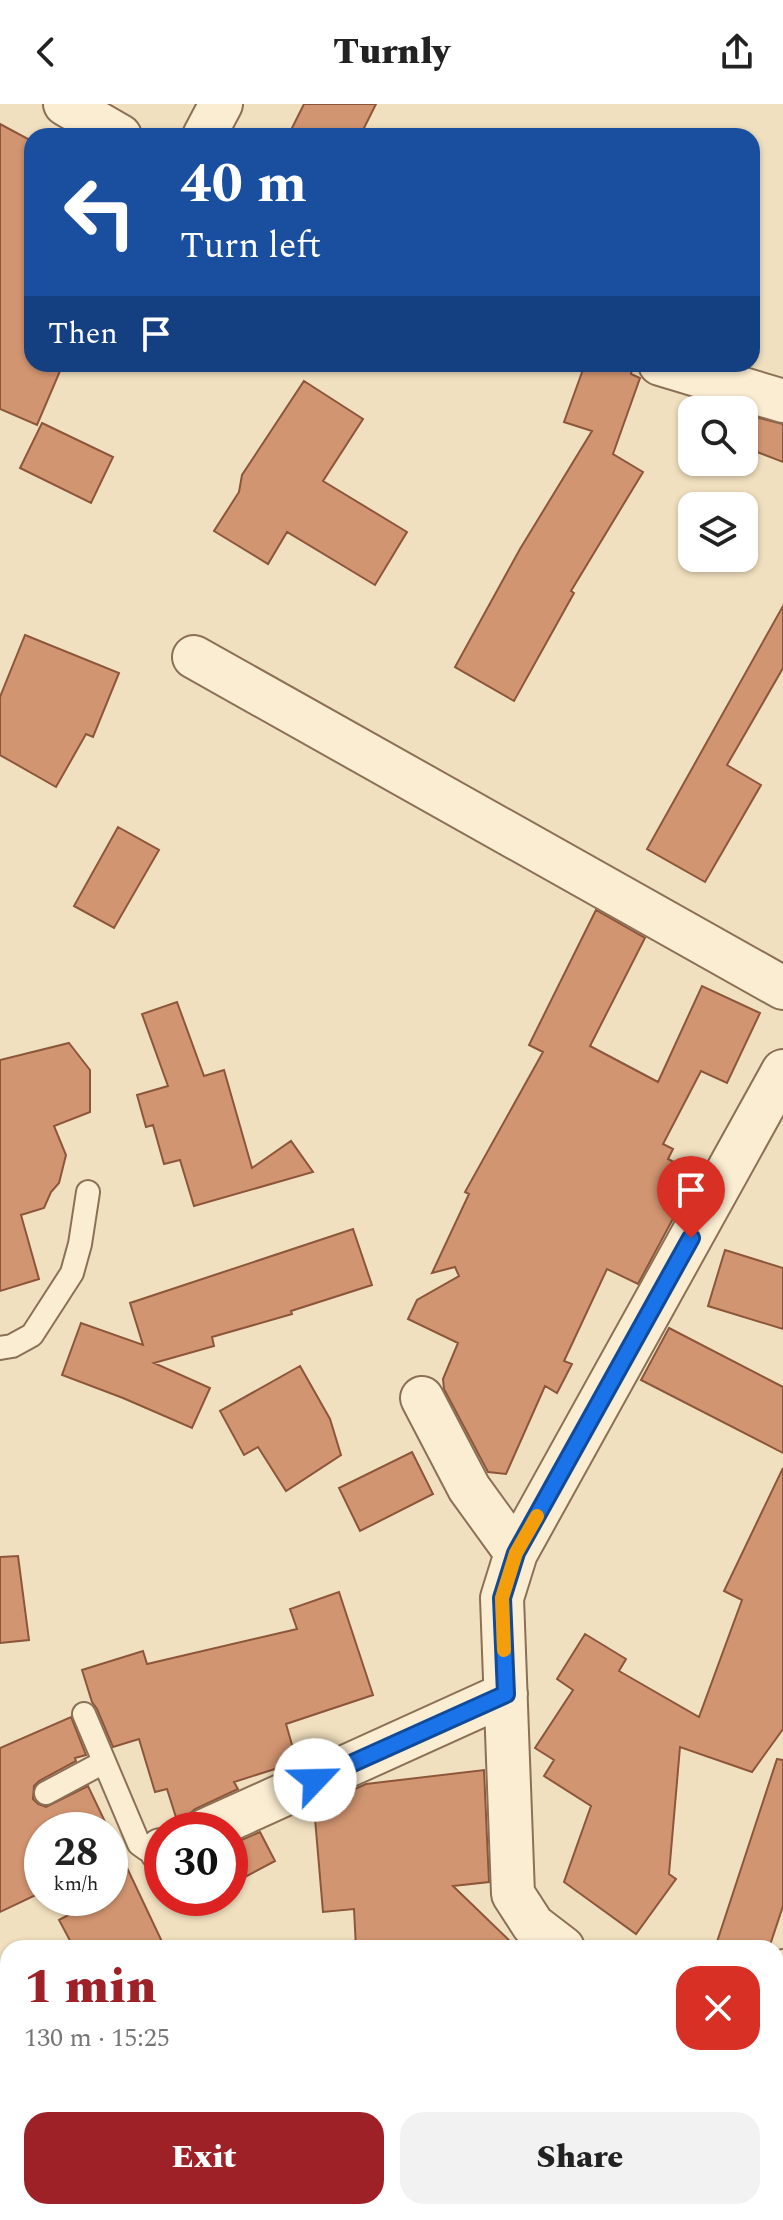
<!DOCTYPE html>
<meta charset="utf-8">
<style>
body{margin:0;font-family:Spectral,serif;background:#f2f2f2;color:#222;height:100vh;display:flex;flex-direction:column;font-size:30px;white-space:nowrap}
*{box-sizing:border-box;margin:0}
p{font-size:26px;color:#767676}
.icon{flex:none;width:44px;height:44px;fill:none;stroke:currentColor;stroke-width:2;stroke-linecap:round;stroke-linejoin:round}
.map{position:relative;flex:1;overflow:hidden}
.details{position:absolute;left:0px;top:1836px;width:784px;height:280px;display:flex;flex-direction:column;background:#fff;border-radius:24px 24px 0 0;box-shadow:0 2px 6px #0004}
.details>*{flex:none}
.hud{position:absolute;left:24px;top:24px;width:736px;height:244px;border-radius:24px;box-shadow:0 2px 6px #0004;background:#1a4fa0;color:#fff;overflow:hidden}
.buttons{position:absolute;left:678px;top:292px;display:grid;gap:16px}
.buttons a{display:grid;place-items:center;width:80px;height:80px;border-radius:16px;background:#fff;box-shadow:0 2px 6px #0004;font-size:40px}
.speed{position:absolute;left:24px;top:1708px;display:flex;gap:16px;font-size:40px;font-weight:700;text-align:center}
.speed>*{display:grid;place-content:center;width:104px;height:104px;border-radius:50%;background:#fff;box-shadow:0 2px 6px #0004;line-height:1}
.speed small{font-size:20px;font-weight:400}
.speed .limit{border:12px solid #d22;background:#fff;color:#111}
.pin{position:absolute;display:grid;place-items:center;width:68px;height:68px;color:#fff;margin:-82px -34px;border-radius:50% 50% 50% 0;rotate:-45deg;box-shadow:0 0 8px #0007}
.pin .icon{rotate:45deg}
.me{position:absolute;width:88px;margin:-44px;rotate:66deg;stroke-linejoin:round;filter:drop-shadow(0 0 6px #0008)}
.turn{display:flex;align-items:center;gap:28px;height:168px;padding:0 24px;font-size:36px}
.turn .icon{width:104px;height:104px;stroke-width:2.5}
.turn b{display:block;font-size:56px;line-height:68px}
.then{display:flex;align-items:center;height:76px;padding:0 24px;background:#0003;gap:16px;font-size:30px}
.round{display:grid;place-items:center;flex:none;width:84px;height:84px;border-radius:24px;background:#f2f2f2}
.head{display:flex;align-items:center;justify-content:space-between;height:136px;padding:0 24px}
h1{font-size:48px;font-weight:800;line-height:60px;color:#9f2128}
.primary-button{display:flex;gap:16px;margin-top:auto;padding:16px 24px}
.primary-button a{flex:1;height:92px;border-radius:24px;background:#9f2128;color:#fff;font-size:32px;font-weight:800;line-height:92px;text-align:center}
.primary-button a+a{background:#f2f2f2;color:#222}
header{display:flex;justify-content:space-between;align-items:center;height:104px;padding:0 24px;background:#fff;font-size:36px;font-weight:800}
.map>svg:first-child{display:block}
</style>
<header><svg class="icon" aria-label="back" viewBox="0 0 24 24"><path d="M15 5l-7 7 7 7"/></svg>Turnly<svg class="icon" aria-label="share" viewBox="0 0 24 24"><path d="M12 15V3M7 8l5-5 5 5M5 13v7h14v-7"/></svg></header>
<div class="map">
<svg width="783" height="2116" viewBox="0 0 783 2116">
<rect width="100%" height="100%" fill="#f1e0bf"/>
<path fill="#d29571" stroke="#8c563a" stroke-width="2" d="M304,0H376L360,32H288Z
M0,20L32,37V260H63L37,321L0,305Z
M585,260H633L631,270L640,274L613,350L643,368L571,487L574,489L514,597L455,563L520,445L592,327L564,318Z
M304,277L363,315L323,377L407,428L375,481L287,428L268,460L214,427L239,388L242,371Z
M744,310L783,320V358L744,343Z
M42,319L113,353L91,399L20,364Z
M783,502V564L727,661L761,681L705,778L647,745Z
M25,531L119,569L93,633L86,630L56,683L0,651V593Z
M118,723L159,746L114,824L74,802Z
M596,806L645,834L590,942L658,978L702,882L760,909L727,979L701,967L663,1040L673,1045L668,1055L697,1070L638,1180L607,1165L564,1257L572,1260L557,1289L545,1282L506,1370L488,1368L444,1285L443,1275L458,1239L408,1215L417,1196L459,1172L455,1163L432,1169L469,1090L465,1088L543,948L529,941Z
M177,898L204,972L224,966L252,1064L291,1037L313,1068L194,1102L180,1056L164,1060L153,1021L146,1023L137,991L168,982L142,910Z
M69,939L90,966V1008L54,1022L66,1051L59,1079L51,1088L44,1104L21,1111L39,1175L0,1187V956Z
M353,1125L372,1181L291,1207L292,1210L212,1233L214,1242L154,1259L210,1284L192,1324L123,1294L62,1271L81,1219L143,1241L130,1199Z
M725,1146L783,1164V1225L708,1202Z
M669,1224L783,1283V1349L641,1276Z
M300,1262L330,1315L341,1351L286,1387L258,1343L244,1351L220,1307Z
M412,1348L433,1390L360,1427L339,1384Z
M783,1364V1625L752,1668L680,1643L669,1770L676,1775L636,1830L564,1778L591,1702L544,1672L554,1656L535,1644L573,1586L557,1575L585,1530L626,1555L619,1567L699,1613L742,1496L724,1487Z
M18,1452L29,1536L0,1539V1453Z
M339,1488L373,1591L286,1620L297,1658L234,1678L238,1685L195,1705L186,1713L180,1726L167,1685L155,1688L139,1635L113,1643L97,1605L92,1598L82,1566L143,1547L147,1560L297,1525L290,1505Z
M71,1613L86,1651L75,1654L76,1657L39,1677L34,1682L33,1695L38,1700L46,1703L88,1682L109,1726H42V1788L0,1808V1644Z
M777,1655L783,1656V1802L769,1844H715Z
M484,1666L489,1778L453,1782L517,1844H356L354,1805L323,1808L314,1703L366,1680Z
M110,1728L165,1844H74L59,1816L100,1794H110Z
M260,1728L275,1757L230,1781V1741Z"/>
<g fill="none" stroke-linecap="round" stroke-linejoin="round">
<g stroke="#8b7056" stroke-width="26">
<path id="service" d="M0,1244L12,1242L32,1231L72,1169L80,1140L88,1088
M84,1610L139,1740L146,1745L161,1746
M46,1689L104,1658
M776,1876L783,1857"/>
</g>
<g stroke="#8b7056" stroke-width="46">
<path id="minor" d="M65,0L120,32
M204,32L221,0
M660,260L783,297
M194,553L783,884
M422,1294L469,1384L516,1449
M206,1726L506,1590
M161,1746H162
M563,1844L533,1821L513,1790L502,1494L516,1449L783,967
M776,1986L783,1991
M384,2116L393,2108"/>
</g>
<use href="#service" stroke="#fbedd2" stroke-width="22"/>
<use href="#minor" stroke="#fbedd2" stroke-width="42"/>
</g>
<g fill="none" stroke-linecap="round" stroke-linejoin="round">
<g stroke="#114b97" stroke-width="20">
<path id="route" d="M315,1676L506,1590L502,1494L516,1449L691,1134"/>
</g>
<use href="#route" stroke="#1a73e8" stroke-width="14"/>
<path stroke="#f59e0b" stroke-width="14" d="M504,1546L502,1494L516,1449L537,1412"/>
</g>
</svg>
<div class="buttons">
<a><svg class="icon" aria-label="search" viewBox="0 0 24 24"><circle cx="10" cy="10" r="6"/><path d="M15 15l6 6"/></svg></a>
<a><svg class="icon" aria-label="layers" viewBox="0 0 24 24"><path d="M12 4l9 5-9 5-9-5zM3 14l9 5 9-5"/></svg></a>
</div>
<div class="speed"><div>28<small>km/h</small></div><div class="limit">30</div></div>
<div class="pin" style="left:691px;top:1134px;background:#d93025"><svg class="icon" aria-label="arrive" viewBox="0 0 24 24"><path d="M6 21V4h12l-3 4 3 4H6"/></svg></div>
<svg class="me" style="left:315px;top:1676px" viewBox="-20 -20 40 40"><circle r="19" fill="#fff"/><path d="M0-13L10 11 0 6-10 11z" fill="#1a73e8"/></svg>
<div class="hud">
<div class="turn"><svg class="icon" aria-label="left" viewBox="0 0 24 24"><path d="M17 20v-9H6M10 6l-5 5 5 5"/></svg><div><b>40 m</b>Turn left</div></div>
<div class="then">Then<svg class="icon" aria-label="arrive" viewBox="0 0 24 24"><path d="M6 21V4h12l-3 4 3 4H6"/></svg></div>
</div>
<section class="details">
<div class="head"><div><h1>1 min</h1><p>130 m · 15:25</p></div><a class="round" style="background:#d93025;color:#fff"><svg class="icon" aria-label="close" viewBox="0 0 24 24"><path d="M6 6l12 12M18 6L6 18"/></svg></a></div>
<div class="primary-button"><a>Exit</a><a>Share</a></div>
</section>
</div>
